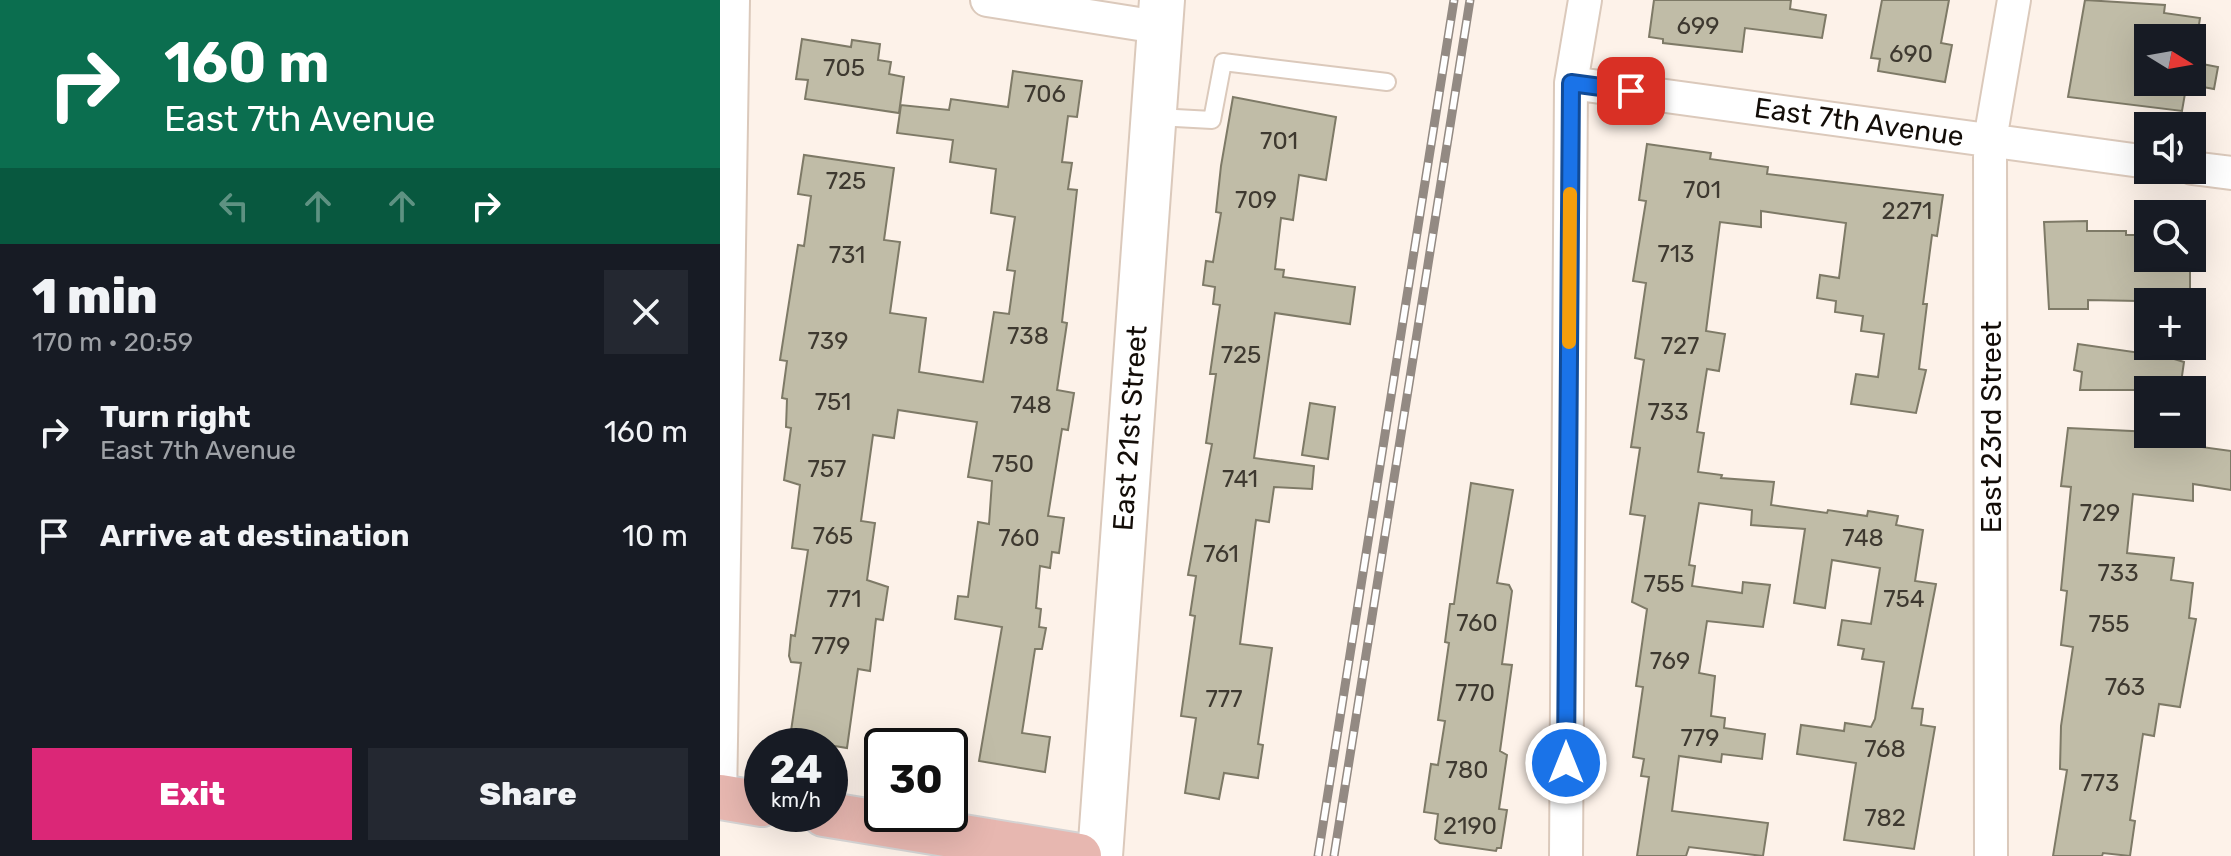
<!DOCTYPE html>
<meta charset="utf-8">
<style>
body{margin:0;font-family:Rubik,sans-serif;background:#242831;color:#f1f3f6;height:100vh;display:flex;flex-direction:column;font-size:30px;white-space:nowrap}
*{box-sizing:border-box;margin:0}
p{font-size:26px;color:#9ea1a6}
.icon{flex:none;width:44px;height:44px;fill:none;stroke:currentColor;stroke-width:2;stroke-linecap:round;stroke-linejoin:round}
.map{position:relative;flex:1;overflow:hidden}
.details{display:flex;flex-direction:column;background:#171b24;width:720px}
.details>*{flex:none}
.guide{background:#0b6e4f;color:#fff;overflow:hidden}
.needle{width:52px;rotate:101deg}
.controls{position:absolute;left:1414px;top:24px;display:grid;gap:16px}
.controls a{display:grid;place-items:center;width:72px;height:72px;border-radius:0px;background:#171b24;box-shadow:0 8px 32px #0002;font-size:40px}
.speed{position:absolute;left:24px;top:728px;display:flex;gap:16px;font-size:40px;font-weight:700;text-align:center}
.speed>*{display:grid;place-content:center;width:104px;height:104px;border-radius:50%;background:#171b24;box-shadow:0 8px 32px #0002;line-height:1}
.speed small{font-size:20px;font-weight:400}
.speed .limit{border:4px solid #111;border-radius:12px;background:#fff;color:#111}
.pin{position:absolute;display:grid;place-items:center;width:68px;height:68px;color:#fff;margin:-34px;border-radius:16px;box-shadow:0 4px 12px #0006}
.me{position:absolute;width:88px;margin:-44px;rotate:0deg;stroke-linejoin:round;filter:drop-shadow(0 0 6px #0008)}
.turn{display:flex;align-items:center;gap:28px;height:168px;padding:0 32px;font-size:36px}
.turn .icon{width:104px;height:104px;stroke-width:2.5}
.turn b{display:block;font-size:56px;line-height:68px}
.lanes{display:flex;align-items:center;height:76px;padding:0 32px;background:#0003;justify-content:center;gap:40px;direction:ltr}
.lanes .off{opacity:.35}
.round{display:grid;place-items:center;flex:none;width:84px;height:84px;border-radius:0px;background:#242831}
.summary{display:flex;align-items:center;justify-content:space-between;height:136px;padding:0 32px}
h1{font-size:48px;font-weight:800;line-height:60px}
.action{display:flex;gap:16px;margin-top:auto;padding:16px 32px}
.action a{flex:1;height:92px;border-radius:0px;background:#db2777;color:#fff;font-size:32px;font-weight:800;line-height:92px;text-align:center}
.action a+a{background:#242831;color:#f1f3f6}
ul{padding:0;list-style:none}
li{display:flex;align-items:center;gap:24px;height:104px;padding:0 32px}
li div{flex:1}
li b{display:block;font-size:30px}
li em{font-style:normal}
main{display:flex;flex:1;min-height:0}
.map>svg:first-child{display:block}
</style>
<main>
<section class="details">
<div class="guide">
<div class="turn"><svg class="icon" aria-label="right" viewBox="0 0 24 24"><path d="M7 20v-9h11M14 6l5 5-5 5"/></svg><div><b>160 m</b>East 7th Avenue</div></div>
<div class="lanes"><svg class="icon off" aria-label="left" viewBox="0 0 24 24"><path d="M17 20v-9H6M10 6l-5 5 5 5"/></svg><svg class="icon off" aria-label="ahead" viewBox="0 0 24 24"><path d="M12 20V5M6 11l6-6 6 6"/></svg><svg class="icon off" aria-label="ahead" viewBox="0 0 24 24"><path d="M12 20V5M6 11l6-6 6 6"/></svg><svg class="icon" aria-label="right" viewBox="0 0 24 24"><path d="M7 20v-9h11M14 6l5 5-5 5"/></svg></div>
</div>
<div class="summary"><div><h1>1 min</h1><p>170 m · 20:59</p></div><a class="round"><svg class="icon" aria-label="close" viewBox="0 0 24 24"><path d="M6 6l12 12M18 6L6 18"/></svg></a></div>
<ul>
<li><svg class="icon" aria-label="right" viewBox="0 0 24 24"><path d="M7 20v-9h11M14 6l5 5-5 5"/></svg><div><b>Turn right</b><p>East 7th Avenue</p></div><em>160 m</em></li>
<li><svg class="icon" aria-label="arrive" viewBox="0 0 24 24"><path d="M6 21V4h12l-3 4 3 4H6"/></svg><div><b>Arrive at destination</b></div><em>10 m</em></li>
</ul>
<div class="action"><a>Exit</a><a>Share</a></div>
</section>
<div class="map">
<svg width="1511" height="856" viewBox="0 0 1511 856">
<rect width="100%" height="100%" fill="#fdf2e9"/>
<path fill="#c0bca7" stroke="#7e7a67" stroke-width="2" d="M934,0H1071L1070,9L1106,15L1102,38L1025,28L1022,52L943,43V39L929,37Z
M1162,0H1229L1221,43L1232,45L1225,82L1158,71L1160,59L1151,58Z
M1365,0L1445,5L1444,13L1480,18L1477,38H1428V82H1467L1462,111L1348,97Z
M82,39L131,47L132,40L160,44L158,60L171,62L169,74L184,77L179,113L85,99L88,80L76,79Z
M1472,62L1498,67L1494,89L1472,85Z
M293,71L362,81L357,117L348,116L342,162L352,163L348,189L357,190L342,322L347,323L337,390L354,393L348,430L342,429L328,516L344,518L339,553L332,552L330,568L320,566L316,608L321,609L319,627L326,628L322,649H315L302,733L330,737L325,772L259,761L282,627L235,619L238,596L248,597L258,522L269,524L272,481L248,477L257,422L178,410L174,438L153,435L141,521L155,523L147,580L168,587L163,620L156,619L150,671L138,669L127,748L90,742L91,735L71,731L81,663L71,662L69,656L71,635L75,636L88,550L72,548L80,485L64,480L71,428L66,427L67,399L62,398L67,361L60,360L78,245L84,246L91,196L78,194L84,155L174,168L164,240L180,242L170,313L206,318L199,372L263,382L274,312L289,314L295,271L287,270L295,217L271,213L276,169L230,162L233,140L177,133L181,105L229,110L231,99L288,107Z
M513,97L616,117L606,180L579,175L573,220L561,218L555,269L564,270L563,277L635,287L630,324L555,313L534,458L594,466L592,489L554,487L549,522L536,520L520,644L552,648L538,744L543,745L538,778L504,773L499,799L465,793L476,718L461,716L475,616L470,615L476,576L468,575L492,444L486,443L496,374H490L500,305L493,304L495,287L483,285L486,261L493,262L501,213L496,212L501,166Z
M927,144L991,153L990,159L1048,167L1047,174L1223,195L1217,236L1212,235L1203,304H1207L1199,369L1206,370L1196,413L1131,404L1136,374L1158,377L1164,334L1141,331L1143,316L1115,312L1116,301L1097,298L1100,275L1119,278L1126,223L1041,211V227L1000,222L986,331L1005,334L999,371L987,369L977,432L984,433L978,472L1002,475L1001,478L1054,482L1051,505L1107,513L1108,510L1147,516L1148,511L1178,516L1176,525L1203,530L1195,581L1216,584L1192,708L1203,709L1201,725L1215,727L1194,849L1124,840L1136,763L1077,754L1081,725L1124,731L1125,723L1151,727L1155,719L1164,662L1142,659L1144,649L1118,645L1122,620L1151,624L1160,568L1112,560L1105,608L1074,603L1085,529L1031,525L1032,510L979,503L969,565L975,566L972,586L1022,593L1023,582L1050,585L1043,627L987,621L979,673L995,676L991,716L1005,718L1004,728L1045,734L1042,759L1002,754L1001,762L959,756L952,811L1048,823L1043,856L969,847L966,856H917L929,777L921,776L924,759L913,757L923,687L916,686L927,609L912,602L925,516L910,514L920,448L911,447L924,360L915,358L926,283L913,281L926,201L919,200Z
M1367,221V231H1406V235H1419L1420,258H1470V302L1368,300V309H1329L1324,222Z
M1358,344L1427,354L1428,351L1464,362L1460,390H1360L1362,372L1354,370Z
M590,403L615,407L608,459L582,455Z
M1348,428L1475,434L1474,446L1511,451V490L1473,484V501L1413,494L1407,553L1454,558L1451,580L1473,583L1469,618L1476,619L1460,707L1439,704L1434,736L1423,734L1410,820L1415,821L1410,856L1383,853L1382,856H1333L1347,770L1340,769L1341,726L1353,647L1341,645L1347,591L1341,590L1351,487L1341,486Z
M751,483L793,490L777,583L789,585L792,591L782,664L792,665L780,751L787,755L779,809L787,810L781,848H777L776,851L720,843L715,839L718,814L704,812L711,764L718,765L725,721L718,720L729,643L725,642L730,604H734Z"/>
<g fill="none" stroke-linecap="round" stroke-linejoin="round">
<g stroke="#dbc9bb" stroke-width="20">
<path id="service" d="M437,117L492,120L503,62L667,82"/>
</g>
<g stroke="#dbc9bb" stroke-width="36">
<path id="minor" d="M267,0L438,27
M851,83L1428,162
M1472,168L1511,173
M0,802L13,0
M846,856L851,83L865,0
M1271,856L1270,140L1294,0"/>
</g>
<g stroke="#dbc9bb" stroke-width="48">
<path id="secondary" d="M380,856L442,0"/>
</g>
<g stroke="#d5d3d3" stroke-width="48">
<path id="primary" d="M0,797L42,804
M104,814L359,856"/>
</g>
<use href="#service" stroke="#fff" stroke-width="16"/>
<use href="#minor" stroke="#fff" stroke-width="32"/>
<use href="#secondary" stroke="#fff" stroke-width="44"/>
<use href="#primary" stroke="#e7b7b0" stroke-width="44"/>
<g stroke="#938a83" stroke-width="9">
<path id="rail" d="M598,856L734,0
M614,856L750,0"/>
</g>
<use href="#rail" stroke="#fff" stroke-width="6" stroke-dasharray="18" stroke-linecap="butt"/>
</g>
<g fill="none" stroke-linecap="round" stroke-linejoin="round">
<g stroke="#114b97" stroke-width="20">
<path id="route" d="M846,763L851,83L911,91"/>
</g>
<use href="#route" stroke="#1a73e8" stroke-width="14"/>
<path stroke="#f59e0b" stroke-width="14" d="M849,342L850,194"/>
</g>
<g text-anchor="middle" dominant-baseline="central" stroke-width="8" stroke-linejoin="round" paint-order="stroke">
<g font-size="24" fill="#3e3930">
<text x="978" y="26">699</text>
<text x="1191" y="54">690</text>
<text x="124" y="68">705</text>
<text x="325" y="94">706</text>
<text x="559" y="141">701</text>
<text x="126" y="181">725</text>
<text x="982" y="190">701</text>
<text x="536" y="200">709</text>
<text x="1187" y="211">2271</text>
<text x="956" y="254">713</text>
<text x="127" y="255">731</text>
<text x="308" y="336">738</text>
<text x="108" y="341">739</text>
<text x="960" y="346">727</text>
<text x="521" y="355">725</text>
<text x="113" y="402">751</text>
<text x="311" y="405">748</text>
<text x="948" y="412">733</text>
<text x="293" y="464">750</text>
<text x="107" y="469">757</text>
<text x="520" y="479">741</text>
<text x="1380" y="513">729</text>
<text x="113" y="536">765</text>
<text x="299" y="538">760</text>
<text x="1143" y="538">748</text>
<text x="501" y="554">761</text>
<text x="1398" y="573">733</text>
<text x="944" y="584">755</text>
<text x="124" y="599">771</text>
<text x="1184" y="599">754</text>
<text x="757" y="623">760</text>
<text x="1389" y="624">755</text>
<text x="111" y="646">779</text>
<text x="950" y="661">769</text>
<text x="1405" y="687">763</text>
<text x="755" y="693">770</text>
<text x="504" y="699">777</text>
<text x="980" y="738">779</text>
<text x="1165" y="749">768</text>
<text x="747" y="770">780</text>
<text x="1380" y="783">773</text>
<text x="1165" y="818">782</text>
<text x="750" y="826">2190</text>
</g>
<g font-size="28" fill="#130d08" stroke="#fff">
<text transform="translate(1139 122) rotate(8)">East 7th Avenue</text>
<text transform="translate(1271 427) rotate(-90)">East 23rd Street</text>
<text transform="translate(410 428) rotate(-86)">East 21st Street</text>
</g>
</g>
</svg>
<div class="controls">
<a><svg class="needle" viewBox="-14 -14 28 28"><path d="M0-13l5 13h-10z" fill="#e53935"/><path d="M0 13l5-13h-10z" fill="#9ea1a6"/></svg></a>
<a><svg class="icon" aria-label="sound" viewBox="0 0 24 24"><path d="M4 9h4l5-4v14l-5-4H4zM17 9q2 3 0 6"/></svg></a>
<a><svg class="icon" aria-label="search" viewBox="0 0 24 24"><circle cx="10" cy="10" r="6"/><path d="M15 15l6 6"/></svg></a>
<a>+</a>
<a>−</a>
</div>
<div class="speed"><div>24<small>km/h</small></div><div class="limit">30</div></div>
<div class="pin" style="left:911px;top:91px;background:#d93025"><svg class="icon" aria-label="arrive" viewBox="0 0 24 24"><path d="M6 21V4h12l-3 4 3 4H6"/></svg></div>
<svg class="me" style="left:846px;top:763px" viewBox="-20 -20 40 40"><circle r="17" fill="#1a73e8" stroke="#fff" stroke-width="3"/><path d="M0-11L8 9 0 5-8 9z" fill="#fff"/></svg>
</div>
</main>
